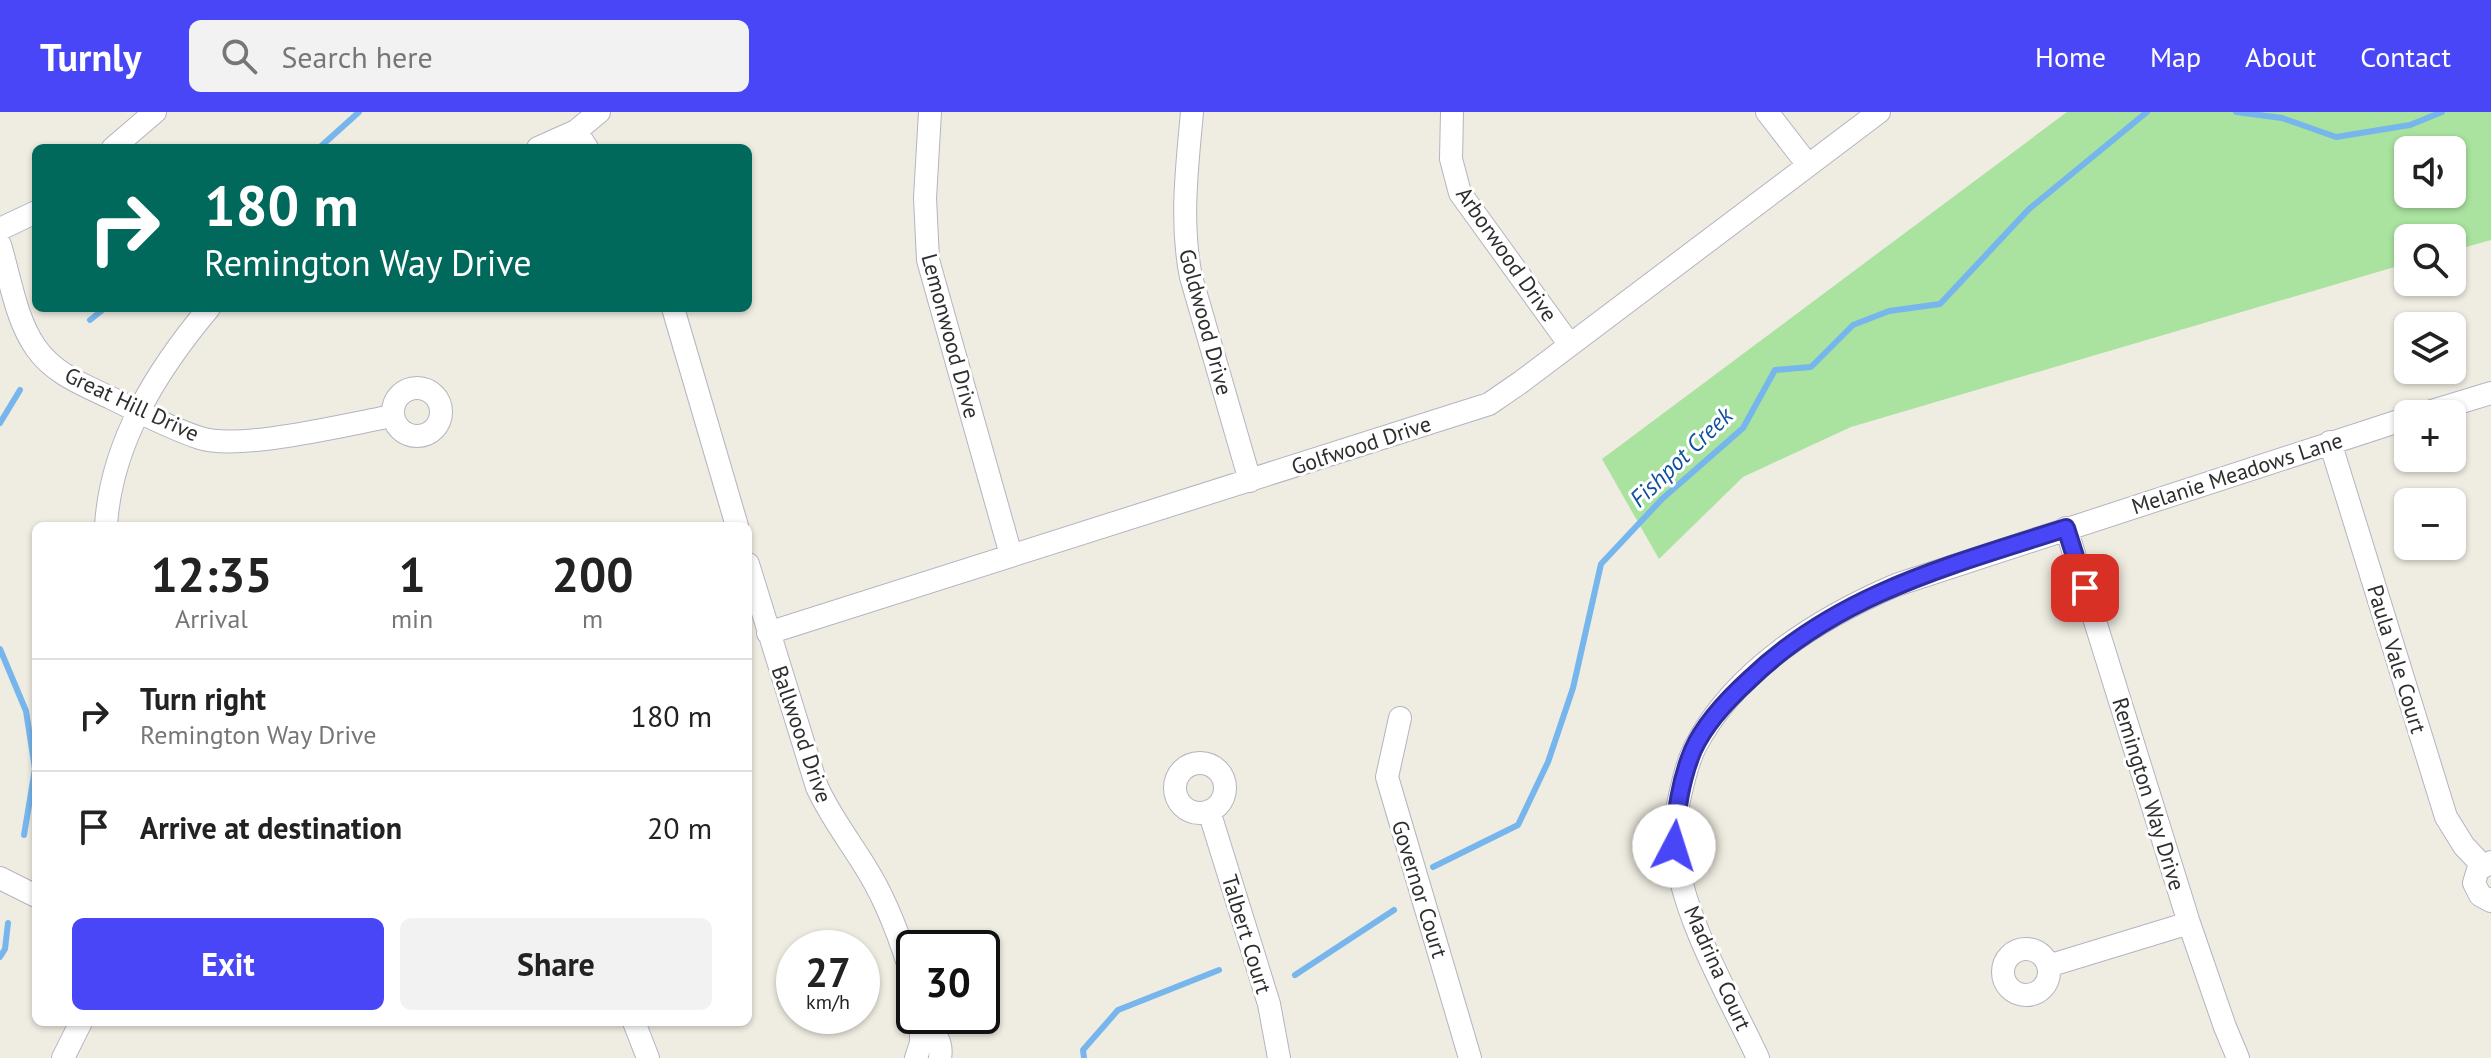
<!DOCTYPE html>
<meta charset="utf-8">
<style>
body{margin:0;font-family:"PT Sans",sans-serif;background:#f2f2f2;color:#222;height:100vh;display:flex;flex-direction:column;font-size:30px;white-space:nowrap}
*{box-sizing:border-box;margin:0}
p{font-size:26px;color:#767676}
.icon{flex:none;width:44px;height:44px;fill:none;stroke:currentColor;stroke-width:2;stroke-linecap:round;stroke-linejoin:round}
.map{position:relative;flex:1;overflow:hidden}
.sheet{position:absolute;left:32px;top:410px;width:720px;height:504px;display:flex;flex-direction:column;background:#fff;border-radius:12px;box-shadow:0 2px 6px #0004}
.sheet>*{flex:none}
.top-card{position:absolute;left:32px;top:32px;width:720px;height:168px;border-radius:12px;box-shadow:0 2px 6px #0004;background:#00695c;color:#fff;overflow:hidden}
.buttons{position:absolute;left:2394px;top:24px;display:grid;gap:16px}
.buttons a{display:grid;place-items:center;width:72px;height:72px;border-radius:12px;background:#fff;box-shadow:0 2px 6px #0004;font-size:40px}
.speed{position:absolute;left:776px;top:818px;display:flex;gap:16px;font-size:40px;font-weight:700;text-align:center}
.speed>*{display:grid;place-content:center;width:104px;height:104px;border-radius:50%;background:#fff;box-shadow:0 2px 6px #0004;line-height:1}
.speed small{font-size:20px;font-weight:400}
.speed .limit{border:4px solid #111;border-radius:12px;background:#fff;color:#111}
.pin{position:absolute;display:grid;place-items:center;width:68px;height:68px;color:#fff;margin:-34px;border-radius:16px;box-shadow:0 4px 12px #0006}
.me{position:absolute;width:88px;margin:-44px;rotate:5deg;stroke-linejoin:round;filter:drop-shadow(0 0 6px #0008)}
.turn{display:flex;align-items:center;gap:28px;height:168px;padding:0 40px;font-size:36px}
.turn .icon{width:104px;height:104px;stroke-width:2.5}
.turn b{display:block;font-size:56px;line-height:68px}
.eta{display:flex;justify-content:space-evenly;align-items:center;height:136px;text-align:center}
.eta b{font-size:48px;font-weight:800;line-height:56px}
.button{display:flex;gap:16px;margin-top:auto;padding:16px 40px}
.button a{flex:1;height:92px;border-radius:12px;background:#4946f7;color:#fff;font-size:32px;font-weight:800;line-height:92px;text-align:center}
.button a+a{background:#f2f2f2;color:#222}
ul{padding:0;list-style:none}
li{display:flex;align-items:center;gap:24px;height:112px;padding:0 40px;border-top:2px solid #e0e0e0}
li div{flex:1}
li b{display:block;font-size:30px}
li em{font-style:normal}
header{display:flex;align-items:center;gap:48px;box-sizing:border-box;height:112px;padding:0 40px;background:#4946f7;color:#fff}
header strong{font-size:38px}
nav{display:flex;gap:44px;margin-inline-start:auto;font-size:28px}
.search{width:560px;height:72px;background:#f2f2f2;display:flex;align-items:center;gap:20px;box-sizing:border-box;padding:0 28px;border-radius:12px;color:#767676;font-size:30px}
.map>svg:first-child{display:block}
</style>
<header>
<strong>Turnly</strong>
<div class="search"><svg class="icon" aria-label="search" viewBox="0 0 24 24"><circle cx="10" cy="10" r="6"/><path d="M15 15l6 6"/></svg>Search here</div>
<nav><a>Home</a><a>Map</a><a>About</a><a>Contact</a></nav>
</header>
<div class="map">
<svg width="2491" height="946" viewBox="0 0 2491 946">
<rect width="100%" height="100%" fill="#efece1"/>
<path fill="#a9e39f" fill-rule="evenodd" d="M2067,0H2491V128L2452,139V126H2408V151L1851,315L1743,365L1659,447L1602,347ZM2408,38H2452V82H2408Z"/>
<g fill="none" stroke-linecap="round" stroke-linejoin="round">
<path stroke="#77b6ed" stroke-width="6" d="M2236,0L2282,6L2336,25L2410,13L2442,0
M319,36L359,0
M90,208L105,196
M0,311L20,278
M0,537L26,599L35,657L24,723
M1433,755L1518,713L1548,650L1573,576L1601,452L1662,387L1743,316L1775,258L1811,255L1853,213L1889,199L1940,192L2029,97L2147,0
M0,845L5,837L8,811
M1295,863L1394,798
M1084,946L1083,938L1118,898L1219,858"/>
<g stroke="#b4b4c1" stroke-width="24">
<path id="minor" d="M930,0L925,86L928,148L1011,443
M1192,0C1187,56 1180,110 1191,165L1250,369
M1452,0L1451,47L1460,81L1570,233
M1767,0L1808,53
M576,19L587,36
M113,36L155,0
M538,36L576,19L599,0
M0,117L36,100
M0,133C10,166 16,208 36,236C54,262 84,273 111,286C140,300 169,316 200,326C240,339 348,312 393,304
M673,196L737,414
M393 300a24 24 0 1 1 48 0a24 24 0 1 1-48 0Z
M2422,302L2491,281
M2330,330L2446,705L2464,734L2482,753
M106,414C111,331 157,258 209,196
M2066,416L2189,811L2225,915L2238,946
M748,452L817,675C831,706 852,732 869,761C889,794 903,834 914,871
M768,521L1489,292L1521,270L1879,0
M1400,606L1387,665L1470,946
M1175 676a25 25 0 1 1 50 0a25 25 0 1 1-50 0Z
M1209,699L1269,892L1279,946
M2491,750L2478,758L2474,771L2480,783L2491,789
M0,766L36,784
M2003 860a23 23 0 1 1 46 0a23 23 0 1 1-46 0Z
M2048,854L2189,811
M634,910L648,946
M921,912C935,919 943,930 940,946
M63,946L81,910
M916,946L921,931V904
M1758,946C1728,882 1683,807 1675,736C1673,721 1676,703 1679,688C1683,670 1687,651 1695,635C1735,558 1819,506 1896,473L2408,306"/>
</g>
<use href="#minor" stroke="#fff" stroke-width="22"/>
</g>
<g fill="none" stroke-linecap="round" stroke-linejoin="round">
<g stroke="#2f2ea1" stroke-width="20">
<path id="route" d="M1674,734C1676,701 1680,669 1693,638C1705,611 1728,587 1750,567C1839,481 1952,453 2066,416L2085,476"/>
</g>
<use href="#route" stroke="#4946f7" stroke-width="14"/>
</g>
<g text-anchor="middle" dominant-baseline="central" stroke-width="6" stroke-linejoin="round" paint-order="stroke">
<g font-size="22" fill="#2e2e2e" stroke="#fff">
<text transform="translate(1507 142) rotate(55)">Arborwood Drive</text>
<text transform="translate(1206 210) rotate(75)">Goldwood Drive</text>
<text transform="translate(951 224) rotate(75)">Lemonwood Drive</text>
<text transform="translate(132 292) rotate(25)">Great Hill Drive</text>
<text transform="translate(1361 333) rotate(-18)">Golfwood Drive</text>
<text transform="translate(2237 361) rotate(-18)">Melanie Meadows Lane</text>
<text transform="translate(2397 547) rotate(73)">Paula Vale Court</text>
<text transform="translate(802 622) rotate(71)">Ballwood Drive</text>
<text transform="translate(2149 682) rotate(73)">Remington Way Drive</text>
<text transform="translate(1420 777) rotate(73)">Governor Court</text>
<text transform="translate(1247 822) rotate(73)">Talbert Court</text>
<text transform="translate(1718 856) rotate(66)">Madrina Court</text>
</g>
<g font-size="24" font-style="italic" fill="#10519f" stroke="#fff">
<text transform="translate(1681 345) rotate(-44)">Fishpot Creek</text>
</g>
</g>
</svg>
<div class="buttons">
<a><svg class="icon" aria-label="sound" viewBox="0 0 24 24"><path d="M4 9h4l5-4v14l-5-4H4zM17 9q2 3 0 6"/></svg></a>
<a><svg class="icon" aria-label="search" viewBox="0 0 24 24"><circle cx="10" cy="10" r="6"/><path d="M15 15l6 6"/></svg></a>
<a><svg class="icon" aria-label="layers" viewBox="0 0 24 24"><path d="M12 4l9 5-9 5-9-5zM3 14l9 5 9-5"/></svg></a>
<a>+</a>
<a>−</a>
</div>
<div class="speed"><div>27<small>km/h</small></div><div class="limit">30</div></div>
<div class="pin" style="left:2085px;top:476px;background:#d93025"><svg class="icon" aria-label="arrive" viewBox="0 0 24 24"><path d="M6 21V4h12l-3 4 3 4H6"/></svg></div>
<svg class="me" style="left:1674px;top:734px" viewBox="-20 -20 40 40"><circle r="19" fill="#fff"/><path d="M0-13L10 11 0 6-10 11z" fill="#4946f7"/></svg>
<div class="top-card">
<div class="turn"><svg class="icon" aria-label="right" viewBox="0 0 24 24"><path d="M7 20v-9h11M14 6l5 5-5 5"/></svg><div><b>180 m</b>Remington Way Drive</div></div>
</div>
<section class="sheet">
<div class="eta">
<div><b>12:35</b><p>Arrival</p></div>
<div><b>1</b><p>min</p></div>
<div><b>200</b><p>m</p></div>
</div>
<ul>
<li><svg class="icon" aria-label="right" viewBox="0 0 24 24"><path d="M7 20v-9h11M14 6l5 5-5 5"/></svg><div><b>Turn right</b><p>Remington Way Drive</p></div><em>180 m</em></li>
<li><svg class="icon" aria-label="arrive" viewBox="0 0 24 24"><path d="M6 21V4h12l-3 4 3 4H6"/></svg><div><b>Arrive at destination</b></div><em>20 m</em></li>
</ul>
<div class="button"><a>Exit</a><a>Share</a></div>
</section>
</div>
